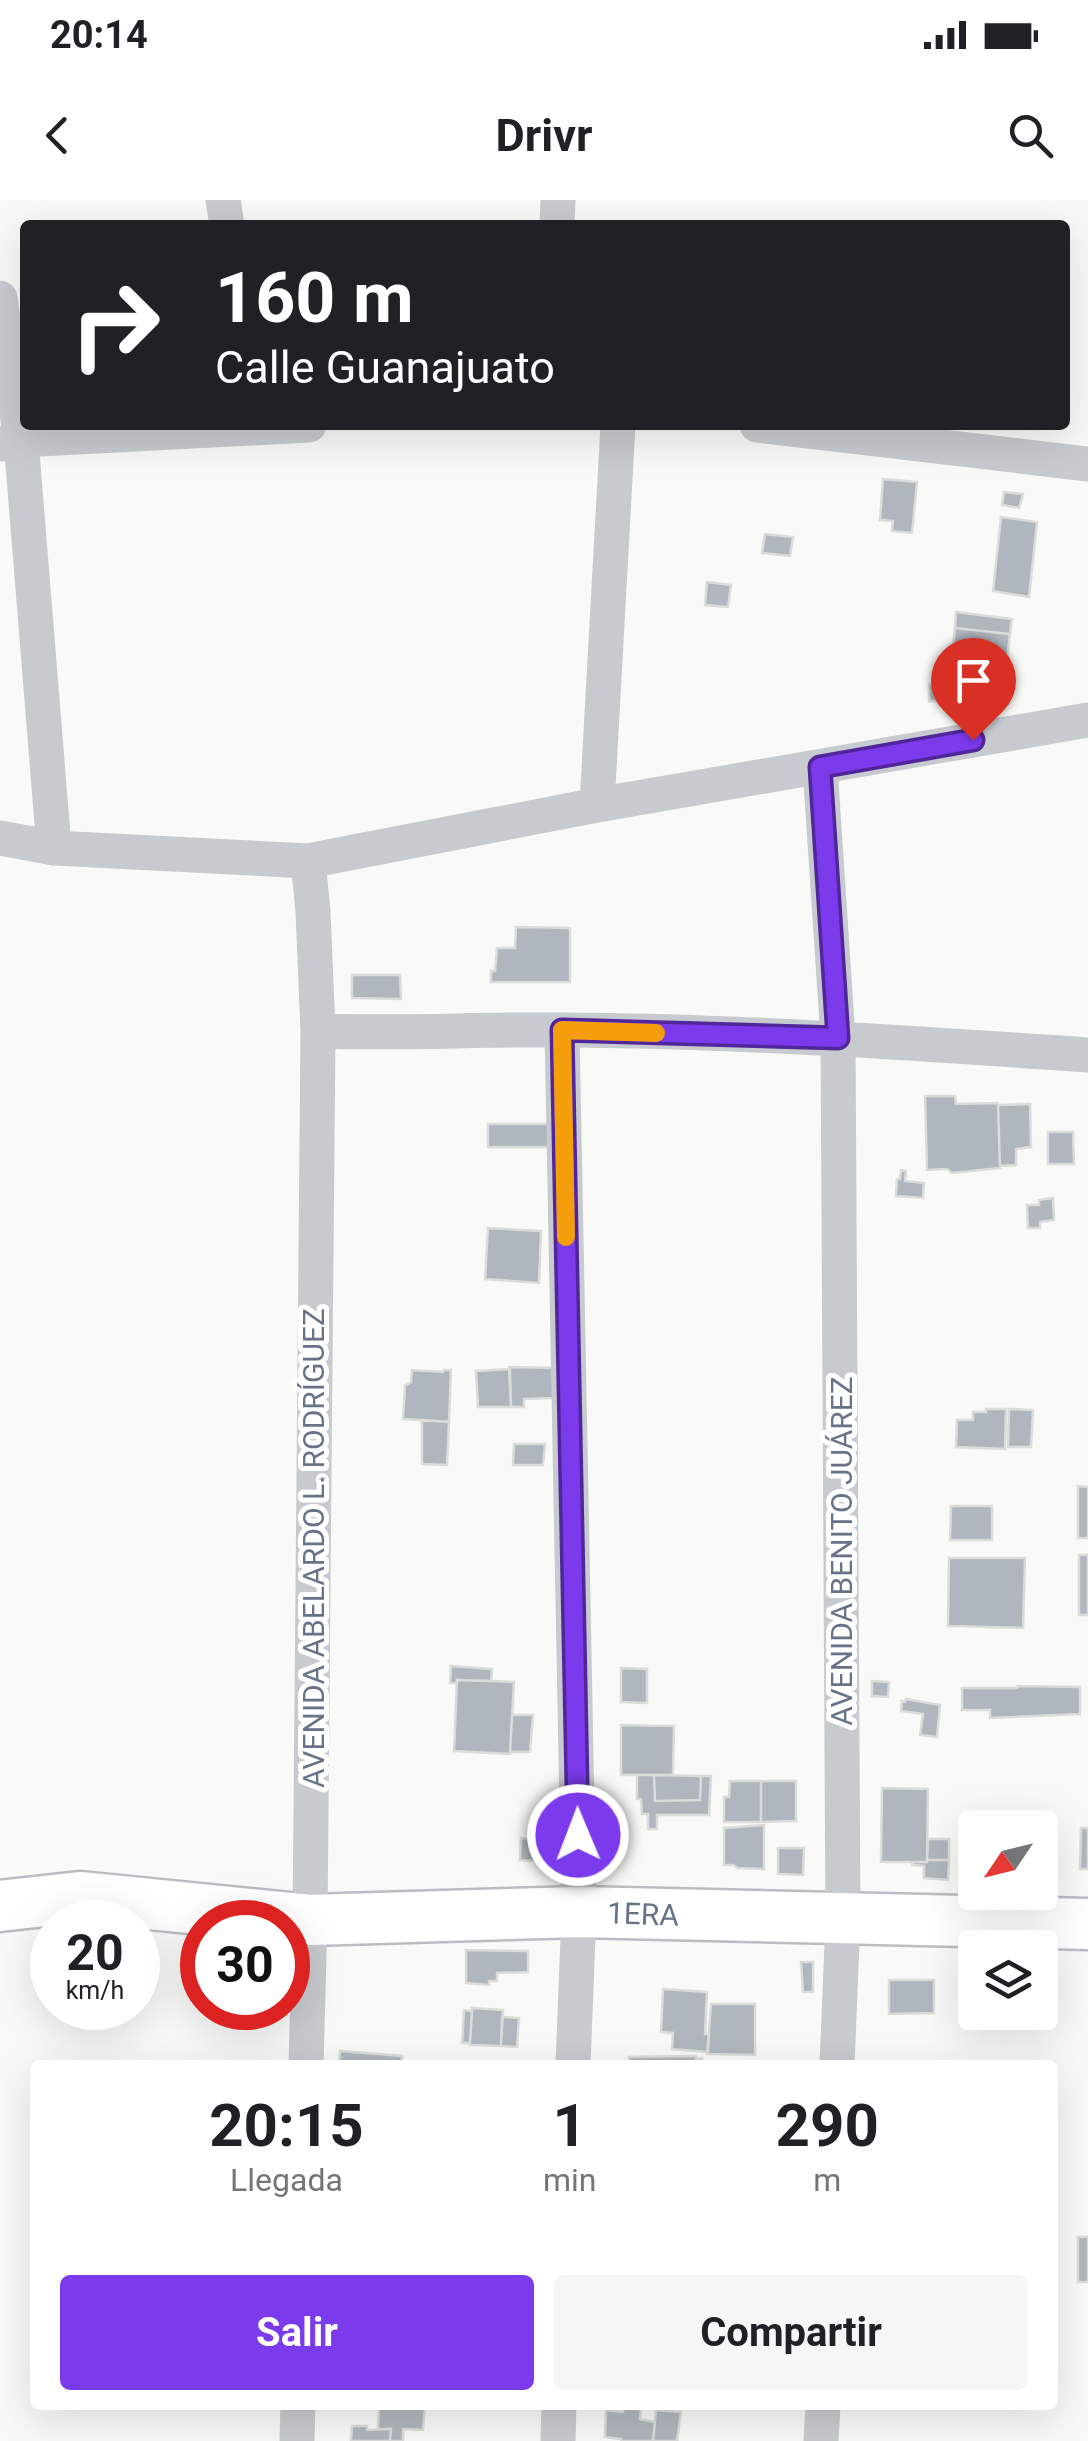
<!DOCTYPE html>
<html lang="es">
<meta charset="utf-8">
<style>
body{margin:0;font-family:Roboto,sans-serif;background:#f6f6f6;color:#202124;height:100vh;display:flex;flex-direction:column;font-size:38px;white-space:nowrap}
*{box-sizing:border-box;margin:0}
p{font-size:32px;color:#757577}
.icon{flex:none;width:55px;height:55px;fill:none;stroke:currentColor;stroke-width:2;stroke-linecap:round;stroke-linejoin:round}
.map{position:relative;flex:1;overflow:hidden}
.drawer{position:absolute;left:30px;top:1860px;width:1028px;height:350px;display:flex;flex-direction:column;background:#fff;border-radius:10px;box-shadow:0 10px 40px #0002}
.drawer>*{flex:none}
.top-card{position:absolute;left:20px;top:20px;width:1050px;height:210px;border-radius:10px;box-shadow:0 10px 40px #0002;background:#202124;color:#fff;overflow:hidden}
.needle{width:65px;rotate:235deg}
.tools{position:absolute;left:958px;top:1610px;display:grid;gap:20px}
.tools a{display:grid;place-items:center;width:100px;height:100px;border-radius:10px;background:#fff;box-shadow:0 10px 40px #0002;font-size:50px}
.speed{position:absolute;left:30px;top:1700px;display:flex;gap:20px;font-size:50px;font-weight:700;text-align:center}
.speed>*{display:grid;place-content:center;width:130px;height:130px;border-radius:50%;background:#fff;box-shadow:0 10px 40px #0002;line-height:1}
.speed small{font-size:25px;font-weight:400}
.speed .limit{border:15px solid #d22;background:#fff;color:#111}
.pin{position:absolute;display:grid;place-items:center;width:85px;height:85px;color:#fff;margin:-102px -42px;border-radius:50% 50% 50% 0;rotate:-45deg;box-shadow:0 0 10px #0007}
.pin .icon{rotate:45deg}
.me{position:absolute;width:110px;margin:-55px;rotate:359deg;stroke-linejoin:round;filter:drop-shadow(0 0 8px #0008)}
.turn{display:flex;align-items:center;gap:35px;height:210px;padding:0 30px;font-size:45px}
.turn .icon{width:130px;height:130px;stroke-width:2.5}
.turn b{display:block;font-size:70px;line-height:85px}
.eta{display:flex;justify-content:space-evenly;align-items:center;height:170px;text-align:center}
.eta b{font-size:60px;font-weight:700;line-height:70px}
.action{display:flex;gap:20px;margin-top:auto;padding:20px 30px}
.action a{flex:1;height:115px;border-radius:10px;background:#7c3aed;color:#fff;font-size:40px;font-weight:700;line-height:115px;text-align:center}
.action a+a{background:#f6f6f6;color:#202124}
.status{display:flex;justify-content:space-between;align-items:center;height:70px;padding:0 50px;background:#fff;direction:ltr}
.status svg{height:28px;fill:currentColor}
header{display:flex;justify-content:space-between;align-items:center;height:130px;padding:0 30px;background:#fff;font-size:45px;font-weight:700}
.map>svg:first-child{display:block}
</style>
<div class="status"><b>20:14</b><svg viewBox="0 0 49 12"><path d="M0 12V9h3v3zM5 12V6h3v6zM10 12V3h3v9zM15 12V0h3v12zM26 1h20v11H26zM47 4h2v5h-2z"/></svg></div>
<header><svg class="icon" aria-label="back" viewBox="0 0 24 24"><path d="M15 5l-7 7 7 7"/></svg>Drivr<svg class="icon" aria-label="search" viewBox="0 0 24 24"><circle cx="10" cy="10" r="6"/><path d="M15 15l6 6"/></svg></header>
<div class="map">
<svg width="1088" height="2241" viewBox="0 0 1088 2241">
<rect width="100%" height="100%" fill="#f9f9f7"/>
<path fill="#b0b6bd" stroke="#dbdbd9" stroke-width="2.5" d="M883,279L917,282L912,333L892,331L893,321L880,320Z
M1004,292L1023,294L1019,308L1002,305Z
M1001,317L1037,322L1029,397L993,391Z
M765,334L793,337L790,356L762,353Z
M707,382L731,385L728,407L705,405Z
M956,412L1012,419L1010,434L955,428Z
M955,428L1010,434L1003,493L972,490L973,476L950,474Z
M929,484L946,485L945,501H929Z
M516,727L570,728V782H491V771H495L497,748H515Z
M352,775H400L401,799L352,798Z
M925,896H955L956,904L998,903L1000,968L952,973L947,969L927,970Z
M1030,904L1031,947L1016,949V965L1000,966L998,905Z
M488,924H567V947H488Z
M1048,932H1073L1074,964H1048Z
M901,970L906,971L905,981L924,983L923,998L896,996L897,979H900Z
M1053,998L1054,1020L1040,1022V1028H1028L1027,1005H1039V1000Z
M488,1028L541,1031L539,1083L485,1079Z
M509,1167L559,1168L553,1198L524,1199V1207H511Z
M510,1169L511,1207H478L476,1171Z
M412,1170L443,1172L444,1170H451L449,1222L403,1219L405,1186L411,1182Z
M986,1209H1006L1005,1249L956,1247L957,1220H973V1212H986Z
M1009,1209L1033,1210L1031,1247H1008Z
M422,1220L449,1222L447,1265L422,1264Z
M514,1244H545L543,1265H513Z
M1078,1286L1088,1287V1338H1078Z
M951,1306H992V1340H950Z
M1079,1355H1088V1415H1079Z
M949,1358H1025L1023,1428L948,1426Z
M451,1466L492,1469L491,1481L457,1480V1483H450Z
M621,1468L647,1469V1503L621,1502Z
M457,1480L514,1482L510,1554L454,1551Z
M872,1481L889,1482L888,1497L872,1496Z
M1017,1486L1080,1487V1514L990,1518V1510H962V1488H1017Z
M906,1499L940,1505L937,1537L920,1535L923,1514L901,1511L902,1501L905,1502Z
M512,1515H533L530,1552H510Z
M621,1525L674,1526L673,1575H621Z
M637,1575H654L655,1601L700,1600L701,1576H711L709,1615H657V1629H648V1614H642L641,1599H637Z
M654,1575L701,1576L700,1600L655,1601Z
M730,1581H761V1622H724V1597H729Z
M761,1581H796V1621L761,1622Z
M882,1588L928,1589L927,1662H881Z
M764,1625V1669L738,1668L733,1665H724V1628Z
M1081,1628H1088V1669H1080Z
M521,1638L541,1639L540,1661L520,1660Z
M928,1639H949V1660H927Z
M778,1648H804L803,1675L778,1674Z
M927,1660H949L948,1680L924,1678V1666L912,1665V1662H927Z
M466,1750L528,1751V1772L497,1773V1781H489V1785L466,1783Z
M801,1762H813V1792H803Z
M889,1780H934V1813L889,1814Z
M663,1789L707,1792L705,1834H709L708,1852L672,1849L673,1833L661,1832Z
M711,1804H755V1855L707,1854Z
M472,1808L503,1810L501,1846L470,1845Z
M464,1810L472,1811L470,1843H462Z
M502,1817L519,1818L517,1847L501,1846Z
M340,1851L402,1856V1865H339Z
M696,1856V1859L702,1858V1865H629V1857Z
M1078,2037H1088V2082H1078Z
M379,2205H425L423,2230L403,2229V2241H390L391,2229H378Z
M624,2207L641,2210L640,2219L655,2222L653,2241H621V2239L605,2237L606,2210L623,2212Z
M656,2210L681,2212L677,2241H653Z
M352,2226H367V2230L391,2229L390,2241H351Z"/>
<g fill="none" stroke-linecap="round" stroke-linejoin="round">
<g stroke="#b9bdc3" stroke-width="55">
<path id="secondary" d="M0,1706L80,1697L310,1720L579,1712L1088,1724"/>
</g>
<path stroke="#c7cace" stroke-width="35" d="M223,0L227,25
M557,25L558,0
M0,98L21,240L54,648
M757,225L1088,264
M1,244L21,240L309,225
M820,567L838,838L843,1720L837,1865
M597,605L618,225
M0,638L54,648L308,661
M562,830L579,1712L573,1865
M318,831C399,834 480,829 562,830C738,831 913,843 1088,855
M306,1865L310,1720L318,831L313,711L308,661L597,605L1088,520
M297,2241L298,2205
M558,2241L559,2205
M821,2241L823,2205"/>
<use href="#secondary" stroke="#fff" stroke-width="50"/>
</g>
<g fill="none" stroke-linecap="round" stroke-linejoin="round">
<g stroke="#51269a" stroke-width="25">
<path id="route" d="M578,1635L562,830L838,838L820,567L973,540"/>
</g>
<use href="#route" stroke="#7c3aed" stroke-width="18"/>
<path stroke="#f59e0b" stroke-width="18" d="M566,1037L562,830L656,833"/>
</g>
<g text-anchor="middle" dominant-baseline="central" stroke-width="10" stroke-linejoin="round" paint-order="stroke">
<g font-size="30" fill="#677488" stroke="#fff">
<text transform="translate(313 1348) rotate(-90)">AVENIDA ABELARDO L. RODRÍGUEZ</text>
<text transform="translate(841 1351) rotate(-90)">AVENIDA BENITO JUÁREZ</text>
<text transform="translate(643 1714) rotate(2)">1ERA</text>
</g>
</g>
</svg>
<div class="tools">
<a><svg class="needle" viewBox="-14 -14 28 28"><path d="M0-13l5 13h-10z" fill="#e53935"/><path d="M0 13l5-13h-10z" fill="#757577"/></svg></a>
<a><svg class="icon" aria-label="layers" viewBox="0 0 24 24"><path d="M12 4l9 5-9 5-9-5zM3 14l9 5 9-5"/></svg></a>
</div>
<div class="speed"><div>20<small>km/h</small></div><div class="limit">30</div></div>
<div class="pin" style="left:973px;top:540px;background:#d93025"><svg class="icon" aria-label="arrive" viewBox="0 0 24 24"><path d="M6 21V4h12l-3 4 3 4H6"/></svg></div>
<svg class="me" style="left:578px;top:1635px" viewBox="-20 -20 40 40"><circle r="17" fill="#7c3aed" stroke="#fff" stroke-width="3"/><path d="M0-11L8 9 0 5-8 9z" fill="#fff"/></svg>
<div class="top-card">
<div class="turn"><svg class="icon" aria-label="right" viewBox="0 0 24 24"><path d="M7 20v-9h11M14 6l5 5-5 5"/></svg><div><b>160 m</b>Calle Guanajuato</div></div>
</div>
<section class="drawer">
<div class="eta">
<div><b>20:15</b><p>Llegada</p></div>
<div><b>1</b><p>min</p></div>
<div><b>290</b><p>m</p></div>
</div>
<div class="action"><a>Salir</a><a>Compartir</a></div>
</section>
</div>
